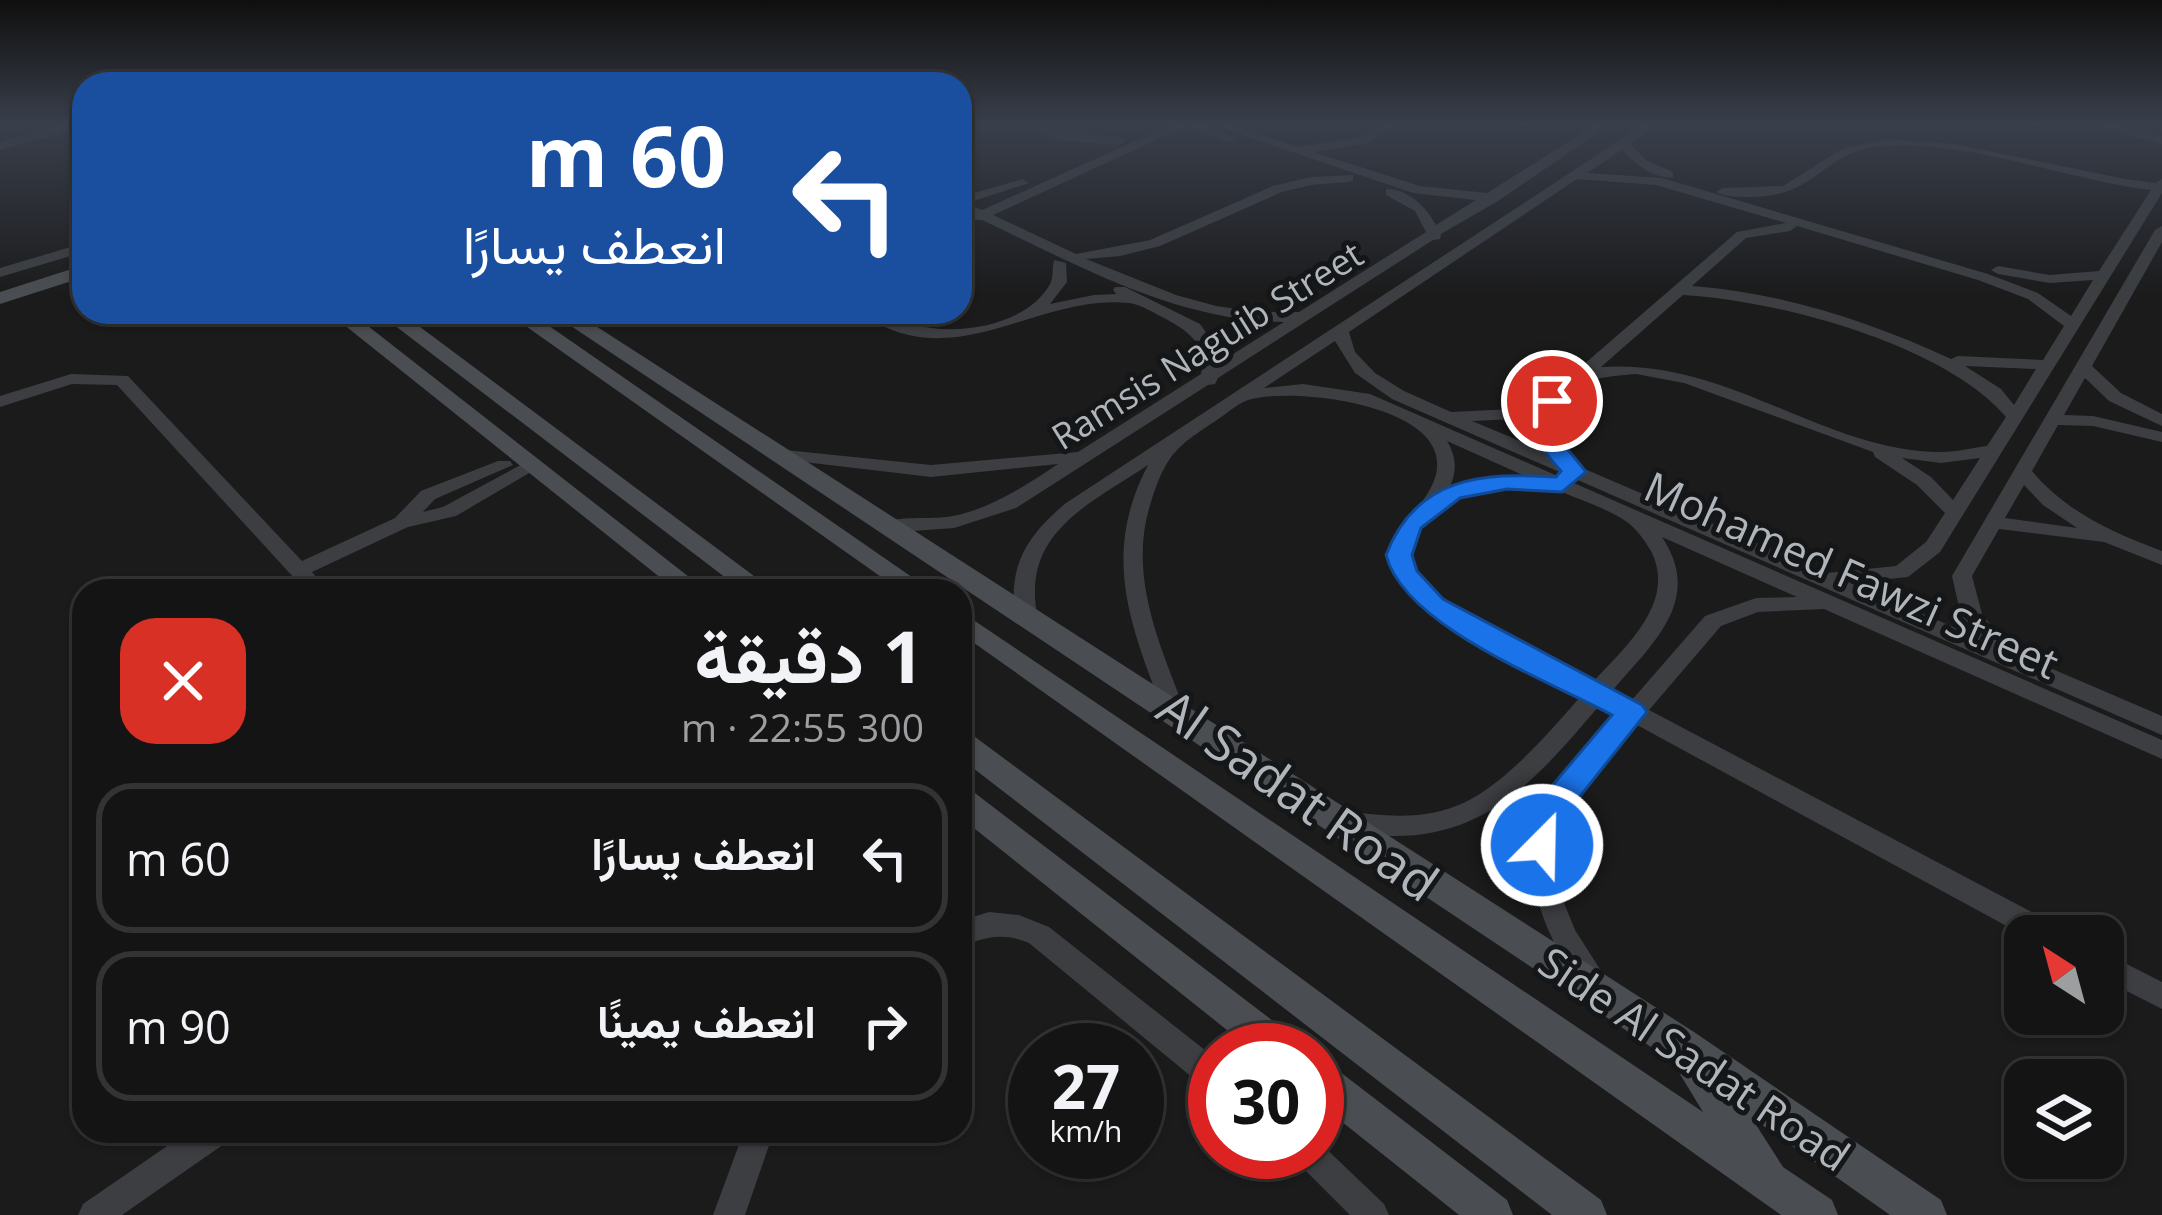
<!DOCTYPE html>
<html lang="ar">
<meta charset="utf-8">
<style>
body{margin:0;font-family:"Open Sans",Vazirmatn,sans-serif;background:#1d1d1e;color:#f1f3f6;direction:rtl;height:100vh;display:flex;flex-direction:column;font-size:45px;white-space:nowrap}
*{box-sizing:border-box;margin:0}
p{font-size:39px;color:#9d9ea0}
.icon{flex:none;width:66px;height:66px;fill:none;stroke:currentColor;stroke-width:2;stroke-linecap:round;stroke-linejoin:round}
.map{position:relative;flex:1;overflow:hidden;direction:ltr}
.panel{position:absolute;left:72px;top:579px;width:900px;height:564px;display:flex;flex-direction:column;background:#141415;border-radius:36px;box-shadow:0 3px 9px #0004,0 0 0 3px #333334;direction:rtl}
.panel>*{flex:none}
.banner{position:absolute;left:72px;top:72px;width:900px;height:252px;border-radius:36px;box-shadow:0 3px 9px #0004,0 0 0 3px #333334;direction:rtl;background:#1a4fa0;color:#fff;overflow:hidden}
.needle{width:78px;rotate:324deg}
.fabs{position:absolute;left:2004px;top:915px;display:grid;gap:24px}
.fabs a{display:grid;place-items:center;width:120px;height:120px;border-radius:24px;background:#141415;box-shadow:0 3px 9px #0004,0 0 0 3px #333334;font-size:60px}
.speed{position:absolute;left:1008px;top:1023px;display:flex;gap:24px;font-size:60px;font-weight:700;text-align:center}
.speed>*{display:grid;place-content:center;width:156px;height:156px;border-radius:50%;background:#141415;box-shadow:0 3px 9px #0004,0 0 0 3px #333334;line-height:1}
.speed small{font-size:30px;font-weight:400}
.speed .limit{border:18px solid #d22;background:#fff;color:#111}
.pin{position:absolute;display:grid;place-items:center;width:102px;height:102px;color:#fff;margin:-51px;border:6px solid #fff;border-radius:50%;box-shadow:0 3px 12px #0007}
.me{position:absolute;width:132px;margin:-66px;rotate:23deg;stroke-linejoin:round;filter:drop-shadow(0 0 9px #0008)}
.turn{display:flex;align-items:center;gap:42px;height:252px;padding:0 48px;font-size:54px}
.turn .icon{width:156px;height:156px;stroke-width:2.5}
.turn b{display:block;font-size:84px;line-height:102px}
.round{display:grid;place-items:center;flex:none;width:126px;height:126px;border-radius:36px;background:#1d1d1e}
.head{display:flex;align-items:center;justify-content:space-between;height:204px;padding:0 48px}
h1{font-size:72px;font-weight:700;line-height:90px}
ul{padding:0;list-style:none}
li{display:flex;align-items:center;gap:36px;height:150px;margin:0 24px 18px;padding:0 24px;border:6px solid #333334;border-radius:36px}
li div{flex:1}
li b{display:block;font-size:45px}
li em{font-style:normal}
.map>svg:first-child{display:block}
</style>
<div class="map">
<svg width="2162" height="1215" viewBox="0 0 2162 1215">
<rect width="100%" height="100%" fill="#1b1b1c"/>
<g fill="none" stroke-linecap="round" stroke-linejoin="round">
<path fill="#3c3e41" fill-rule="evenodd" d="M57,125L75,129L0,150V142Z
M960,125H975L960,133Z
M1013,125L1120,137L1126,141L1120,145L1063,141Z
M1171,125H1203L1236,138L1230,142L1186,126L993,215L1076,254L1150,240L1273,186L1311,177L1353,175V181L1348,182L1311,185L1282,192L1160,246L1120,256L1086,259L1176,295L1216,306L1259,312H1299L1426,232L1415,211L1386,195V189C1409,189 1426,207 1436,225L1476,200L1413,193L1213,125H1231L1298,147L1361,137L1383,125H1398L1368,143L1313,152L1420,186L1487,193L1595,125H1609L1498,201L1441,234L1440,239L1433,240L1218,378L1215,384L1208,385L1016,508L954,528L886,533L876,527C895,513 929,521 953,516C992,508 1025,486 1058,464L931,477L770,458L767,454L776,449L931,465L1078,452L1201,374L1204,352C1191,334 1182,327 1162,317C1152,312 1140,304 1129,303C1036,293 952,380 860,312C881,312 894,320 914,325C959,336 1024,326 1049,286C1054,278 1052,269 1054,260L1066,263L1067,282L1050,304L1094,295L1116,294L1113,290L1115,287H1125L1200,324L1220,352L1219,363L1284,322C1175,321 1078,265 982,220H973L972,216L960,210V197L1023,179L1029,183L967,203L982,210Z
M1643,125H1657L1630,144L1646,160L1673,172V178C1652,178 1636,164 1622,150L1587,173L1662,178L1988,274L2038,293L2071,316L2093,280L2050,283L1998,274L1991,270L1998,266L2050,275L2099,271L2151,190C2065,180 1953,134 1869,148C1823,156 1813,197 1752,197C1739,197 1727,197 1716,192L1723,188L1783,186L1842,149L1885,139L1954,144L2125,179L2156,183L2162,179V193L1940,552L1908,577L1850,583L1979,638L1961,616L1952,576L2155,230L2162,226V242L2092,366L2121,393L2162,414V426L2109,401L2085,378L2064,415L2093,416L2162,432V442L2093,426L2058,425L2032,471C2066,512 2114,533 2162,551V565L2104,542L1999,529L1972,576L1982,614L2013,652L2162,716V735L1392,399L1355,373L1335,341L1264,388L1303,384L1370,394L2162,740V759L1824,609L1758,612L1721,626L1649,710L2060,927L2064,936H2025L1637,725L1563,813L1559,833L1557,855L1562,898L1575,930L1605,977L1601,986L1591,990C1572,983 1560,957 1552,938C1534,900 1523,851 1539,809C1546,789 1602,734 1618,715L1600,705C1541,773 1491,837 1392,836C1374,835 1354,834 1336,828L1332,821L1336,814L1345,811C1381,816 1422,820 1456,806C1502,789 1550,731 1582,695C1529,666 1441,631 1405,585C1362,532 1448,505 1436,455C1424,403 1292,387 1248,400C1237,404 1226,414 1217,420C1176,447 1167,453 1151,502C1127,575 1160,645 1186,713L1183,719H1167L1164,713C1130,625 1101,555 1148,465C1090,504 1022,532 1037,614L1026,621L1015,614C1008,564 1029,534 1066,503ZM1577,179L1656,185L1786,223L1737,232L1546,397L1513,409L1451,412L1404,391L1375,373L1355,352L1349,332ZM1797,226L1978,280L2028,299L2064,326L2043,360L1958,356L1951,359C1871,322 1780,292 1692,286L1746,238L1790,231ZM1683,295C1776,300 1944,344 2006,417L1987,446C1972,448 1956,452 1941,452C1823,452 1730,358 1601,367ZM1965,366L2036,369L2014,405L2001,389ZM1636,374L1684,383L1873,452L1875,457L1917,485L1945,513L1926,542L1896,566L1827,573L1573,464L1552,427C1568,379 1591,378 1636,374ZM1540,411L1534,427L1551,454L1472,421L1515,419ZM1447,441L1527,477L1478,478L1449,489C1457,472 1457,458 1447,441ZM1902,458L1941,463L1980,458L1953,500L1931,477ZM2024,485L2043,505L2077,528L2005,518ZM1548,486C1573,498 1604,506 1627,522C1636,528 1645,541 1651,551C1677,602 1626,646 1594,681L1440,600L1418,574L1412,553L1418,533L1437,507L1481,490ZM1662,537L1797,597L1756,598L1705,616L1631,701L1612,691C1653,643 1704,600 1662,537Z
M2093,125H2115L2162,136V144Z
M84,243V252L0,277V268Z
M71,374L128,376L302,561L395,518L421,491L498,461H510L513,465L435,499L423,512L443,507L528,461H540L543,465L456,516L408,527L312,572L328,591H306L117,385L72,384L0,407V396Z
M989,912L1019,915L1049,927L1215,1058V1091L1204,1087L1029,943C1002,932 986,937 960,947V921Z
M2103,952L2162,982V1009L2103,979Z
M189,1131H231L227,1142L122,1215H78L83,1204Z
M744,1131H774L745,1215H713Z
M1317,1140L1384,1204L1389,1215H1350L1298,1163L1293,1152H1317Z"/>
<path fill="#4a4d51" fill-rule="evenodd" d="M84,265V277L0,304V292Z
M328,312H350L707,591H677Z
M377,312H400L774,591H743Z
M506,312H529L932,591H901Z
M550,312H574L1694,1032L1941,1200L1947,1215H1890L1751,1117L1783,1167L1832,1200L1838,1215H1781L960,633V611L1703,1112L1672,1061Z
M960,730L971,734L1601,1200L1607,1215H1552L960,758Z
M960,786L971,790L1294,1037L1300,1050H1252L960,817Z
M1317,1059L1331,1065L1507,1200L1513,1215H1459L1317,1102Z"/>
</g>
<linearGradient id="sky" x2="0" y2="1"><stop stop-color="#0f0f0f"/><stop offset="0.42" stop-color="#393f4b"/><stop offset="1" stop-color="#393f4b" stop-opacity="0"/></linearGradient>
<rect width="2162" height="295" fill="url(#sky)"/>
<path fill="#1a73e8" stroke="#114b97" stroke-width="3" d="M1544,397L1563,401C1544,431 1569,449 1586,472L1562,492L1507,489L1460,498L1421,528L1412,555L1417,571L1443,599L1642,705L1647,712L1566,814L1553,854H1530L1525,845L1540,800L1612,715C1549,681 1404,626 1386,555C1416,477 1482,472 1556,477L1561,471C1539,447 1523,427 1544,397Z"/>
<g text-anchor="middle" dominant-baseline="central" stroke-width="10" stroke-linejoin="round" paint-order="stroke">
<g font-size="36" fill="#afb5ba" stroke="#151617">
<text transform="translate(1207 345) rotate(-32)">Ramsis Naguib Street</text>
</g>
<g font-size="42" fill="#afb5ba" stroke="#151617">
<text transform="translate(1852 574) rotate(24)">Mohamed Fawzi Street</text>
<text transform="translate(1695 1058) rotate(34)">Side Al Sadat Road</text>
</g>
<g font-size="51" fill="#afb5ba" stroke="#151617">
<text transform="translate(1299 794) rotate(35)">Al Sadat Road</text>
</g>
</g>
</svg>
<div class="fabs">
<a><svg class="needle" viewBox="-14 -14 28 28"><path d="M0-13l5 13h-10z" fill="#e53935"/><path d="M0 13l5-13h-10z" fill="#9d9ea0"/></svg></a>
<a><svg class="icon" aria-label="layers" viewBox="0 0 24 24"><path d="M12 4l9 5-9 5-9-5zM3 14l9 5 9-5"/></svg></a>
</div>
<div class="speed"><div>27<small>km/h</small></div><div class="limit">30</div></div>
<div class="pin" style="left:1552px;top:401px;background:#d93025"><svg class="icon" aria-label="arrive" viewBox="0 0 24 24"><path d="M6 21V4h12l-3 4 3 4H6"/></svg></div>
<svg class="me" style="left:1542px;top:845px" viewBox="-20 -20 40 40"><circle r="17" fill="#1a73e8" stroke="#fff" stroke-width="3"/><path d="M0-11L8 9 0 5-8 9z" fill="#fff"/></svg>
<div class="banner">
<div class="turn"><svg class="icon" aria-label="left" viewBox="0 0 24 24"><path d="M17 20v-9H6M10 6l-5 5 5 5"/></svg><div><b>60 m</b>انعطف يسارًا</div></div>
</div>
<section class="panel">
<div class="head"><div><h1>1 دقيقة</h1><p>300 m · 22:55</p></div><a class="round" style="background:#d93025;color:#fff"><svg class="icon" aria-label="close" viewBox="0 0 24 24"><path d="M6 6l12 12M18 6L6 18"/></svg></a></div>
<ul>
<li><svg class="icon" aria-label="left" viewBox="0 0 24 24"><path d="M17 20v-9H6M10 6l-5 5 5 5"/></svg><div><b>انعطف يسارًا</b></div><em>60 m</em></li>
<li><svg class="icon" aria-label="right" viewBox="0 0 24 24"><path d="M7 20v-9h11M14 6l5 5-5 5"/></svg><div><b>انعطف يمينًا</b></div><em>90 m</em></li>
</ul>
</section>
</div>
